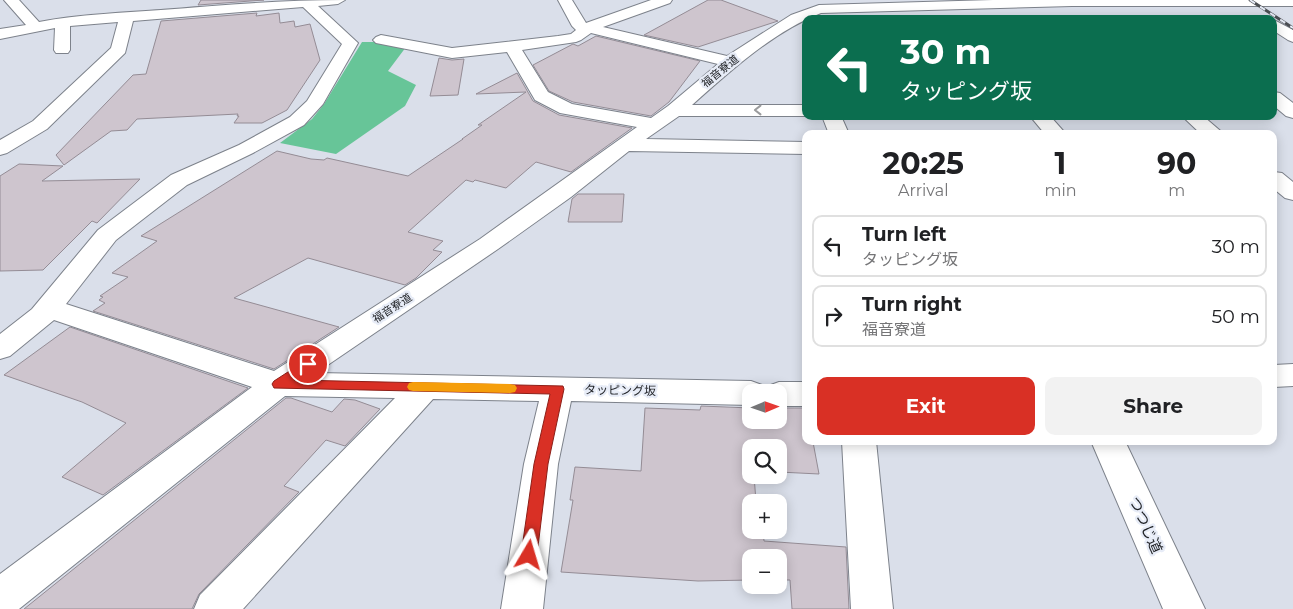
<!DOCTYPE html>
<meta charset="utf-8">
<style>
body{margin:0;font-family:Montserrat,"Noto Sans JP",sans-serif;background:#f2f2f2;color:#202124;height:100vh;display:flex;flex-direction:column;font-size:19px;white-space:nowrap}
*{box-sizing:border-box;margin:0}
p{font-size:16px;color:#757577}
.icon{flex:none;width:28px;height:28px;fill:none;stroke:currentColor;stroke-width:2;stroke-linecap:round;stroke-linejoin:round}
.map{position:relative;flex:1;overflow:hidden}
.panel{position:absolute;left:802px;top:130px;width:475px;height:315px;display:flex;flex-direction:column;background:#fff;border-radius:10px;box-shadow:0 2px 12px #0003}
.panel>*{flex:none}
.hud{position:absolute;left:802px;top:15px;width:475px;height:105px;border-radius:10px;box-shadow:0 2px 12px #0003;background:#0b6e4f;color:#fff;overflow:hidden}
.needle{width:32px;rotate:88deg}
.buttons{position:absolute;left:742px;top:384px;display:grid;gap:10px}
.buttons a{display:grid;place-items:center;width:45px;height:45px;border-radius:10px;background:#fff;box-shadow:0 2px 12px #0003;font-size:25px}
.pin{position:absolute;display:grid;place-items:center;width:42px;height:42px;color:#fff;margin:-21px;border:2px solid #fff;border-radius:50%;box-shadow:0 1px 5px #0007}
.me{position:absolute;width:55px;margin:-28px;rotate:7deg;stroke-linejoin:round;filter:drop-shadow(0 0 4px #0008)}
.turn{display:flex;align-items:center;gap:18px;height:105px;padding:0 15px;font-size:22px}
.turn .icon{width:65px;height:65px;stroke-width:2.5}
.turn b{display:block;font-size:35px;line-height:42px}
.eta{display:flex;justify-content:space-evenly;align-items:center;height:85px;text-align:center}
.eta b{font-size:30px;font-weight:700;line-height:35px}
.action{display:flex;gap:10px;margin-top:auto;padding:10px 15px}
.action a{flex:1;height:58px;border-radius:10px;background:#d93025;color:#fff;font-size:20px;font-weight:700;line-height:58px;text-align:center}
.action a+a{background:#f2f2f2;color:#202124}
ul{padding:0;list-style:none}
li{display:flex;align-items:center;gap:15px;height:62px;margin:0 10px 8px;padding:0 5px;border:2px solid #e0e0e0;border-radius:10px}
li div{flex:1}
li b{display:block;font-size:19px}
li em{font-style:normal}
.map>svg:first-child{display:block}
</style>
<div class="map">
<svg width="1293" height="609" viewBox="0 0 1293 609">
<rect width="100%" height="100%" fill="#dadfea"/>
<path fill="#67c598" d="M362,42H374L406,47L388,71L416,85L405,106L336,154L280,143L312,119L324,104Z"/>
<path fill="#cec5ce" stroke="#948c95" d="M201,0H264L198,5Z
M708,0H721L778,21L698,47L644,35Z
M257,13L256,16L279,13L280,23L294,21L295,27L310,24L320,60L287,110L262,123H234L239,116H237L238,114L137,119L127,130L111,131L64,165L56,155L133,75L146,74L161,21Z
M596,36L700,61L669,102L651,116L573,102L549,91L533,65L573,44L578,46Z
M439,58L452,60L464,59L458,95L430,96Z
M517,73L533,101L559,115L632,128L571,172L536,162L506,188L475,180L473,182L466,180L408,232L443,241L433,250L442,252L416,278L405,285L308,258L234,298L339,327L274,369L93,311L105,303L99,300L103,297L100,296L128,277L112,273L157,241L141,236L277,151L311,159L324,160L327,158L408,176L463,139H462L482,125H478L526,92L476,94Z
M19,164L63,166L42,181L140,179L97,223L92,221L43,270L0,271V176Z
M578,194H624L622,222H568L572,199Z
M70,327L248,388L103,495L62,477L126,423L82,402L4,375Z
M286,398H291L332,412L344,399L355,400L380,409L345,446L326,440L284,486L299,492L199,594L192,609H24Z
M701,406L751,408V420H779V408H806V442H813L819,474L779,472V448H751V475H754L756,502H751V530H763L764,541L846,547L849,609H792L790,580H779V558H751V580L698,581L561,572L573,500H570L575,467L641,471L645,408L700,410Z"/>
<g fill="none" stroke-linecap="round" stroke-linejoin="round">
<g stroke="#7d828b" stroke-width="2">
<path id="minor" d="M4,0H19L39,22C80,14 121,13 161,10C223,5 283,0 345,0L338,4L318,6L358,43L323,104L304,125L253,153L187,185L116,240L66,304L274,371L480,239L637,127L560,113L535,100L507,52L452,58L376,43L373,40L376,37L381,35L452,48L558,36L571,34L576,30L572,26L558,0H572L586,23L651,0H672L670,3L603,27L727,56L791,15L819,5L993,0H1293V6H1072L821,13C773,32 731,70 692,105H806L808,116H679L646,139L806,142V154L629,151L571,197L498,249L316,373L751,381L762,385L765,390L768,386L779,382H806V406H779V392H751V405L571,401L558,464L543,609H501L524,464L539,401L433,399L243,609H194L200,595L395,398L285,396L19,609H0V574L252,387L54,320L10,356L0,359V334L32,309L98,230L171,175L239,145L290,117L307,101L342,44L303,7L133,21L125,53L47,129L7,153L0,155V140L33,121L111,48L118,22L70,26V50L68,53H56L54,50L55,28L0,39V29L26,25ZM591,33L718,64L668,106L651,118L572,104L548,92L522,50L576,42L581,40Z
M1274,20L1293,30V42L1288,40L1274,31Z
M1274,92L1280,93L1293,103V118L1286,116L1274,106Z
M822,116H841L849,134H829Z
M1030,116H1050L1066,134H1045Z
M1182,116H1203L1224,134H1201Z
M1274,172L1282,173L1293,182V200L1285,198L1274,189Z
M1293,364V386L1274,387V365Z
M842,441H876L893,609H851Z
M1091,441H1125L1205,609H1163Z"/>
</g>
<use href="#minor" fill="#fff" fill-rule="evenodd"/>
<g stroke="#4b4e53" stroke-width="3">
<path id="rail" d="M1250,0L1293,28"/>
</g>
<use href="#rail" stroke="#e7ecf7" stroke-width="2" stroke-dasharray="6" stroke-linecap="butt"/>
</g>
<defs><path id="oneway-chevron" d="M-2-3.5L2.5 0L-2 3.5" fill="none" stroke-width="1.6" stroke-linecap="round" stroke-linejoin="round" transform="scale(1.25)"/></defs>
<use stroke="#9a9b9d" href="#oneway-chevron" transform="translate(758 110) rotate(-180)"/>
<path fill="#d93025" stroke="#8d1f18" d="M308,359L313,361L314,364L313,367L294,380L563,386L564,389L548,464L537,555L535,560L529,562L523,560L521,555L534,464L550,394L274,388L272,384L274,381Z"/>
<path fill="#f59e0b" d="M413,382L510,384L515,385L517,388L515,392L510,393L413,391L409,390L407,387L409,383Z"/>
<g text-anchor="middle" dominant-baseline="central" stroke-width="4.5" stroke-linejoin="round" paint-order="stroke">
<g font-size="11" fill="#1f2125" stroke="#e7ecf7">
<text transform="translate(720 71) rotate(-39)">福音寮道</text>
<text transform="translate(392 308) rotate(-33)">福音寮道</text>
</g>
<g font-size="12" fill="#1f2125" stroke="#e7ecf7">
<text transform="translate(620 390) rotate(1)">タッピング坂</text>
</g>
<g font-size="15" fill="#1f2125" stroke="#e7ecf7">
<text transform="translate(1146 525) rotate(66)">つつじ道</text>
</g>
</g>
</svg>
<div class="buttons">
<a><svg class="needle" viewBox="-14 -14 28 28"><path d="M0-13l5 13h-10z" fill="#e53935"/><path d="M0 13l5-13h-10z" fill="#757577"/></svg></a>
<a><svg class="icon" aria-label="search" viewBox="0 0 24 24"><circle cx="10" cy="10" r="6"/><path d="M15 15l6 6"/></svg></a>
<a>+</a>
<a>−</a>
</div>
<div class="pin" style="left:308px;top:364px;background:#d93025"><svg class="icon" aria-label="arrive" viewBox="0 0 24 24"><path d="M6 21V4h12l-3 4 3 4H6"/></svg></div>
<svg class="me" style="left:529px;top:555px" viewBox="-20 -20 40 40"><path d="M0-17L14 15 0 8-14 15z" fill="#d93025" stroke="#fff" stroke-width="4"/></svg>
<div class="hud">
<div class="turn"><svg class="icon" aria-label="left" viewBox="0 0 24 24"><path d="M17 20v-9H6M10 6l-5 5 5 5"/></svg><div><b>30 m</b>タッピング坂</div></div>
</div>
<section class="panel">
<div class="eta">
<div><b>20:25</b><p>Arrival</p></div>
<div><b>1</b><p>min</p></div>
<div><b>90</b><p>m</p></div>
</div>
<ul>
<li><svg class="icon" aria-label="left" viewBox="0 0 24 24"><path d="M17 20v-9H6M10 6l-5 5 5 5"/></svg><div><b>Turn left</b><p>タッピング坂</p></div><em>30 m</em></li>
<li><svg class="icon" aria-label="right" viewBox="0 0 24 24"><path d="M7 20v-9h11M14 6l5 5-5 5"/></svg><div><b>Turn right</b><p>福音寮道</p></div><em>50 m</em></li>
</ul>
<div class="action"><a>Exit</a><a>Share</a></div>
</section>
</div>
